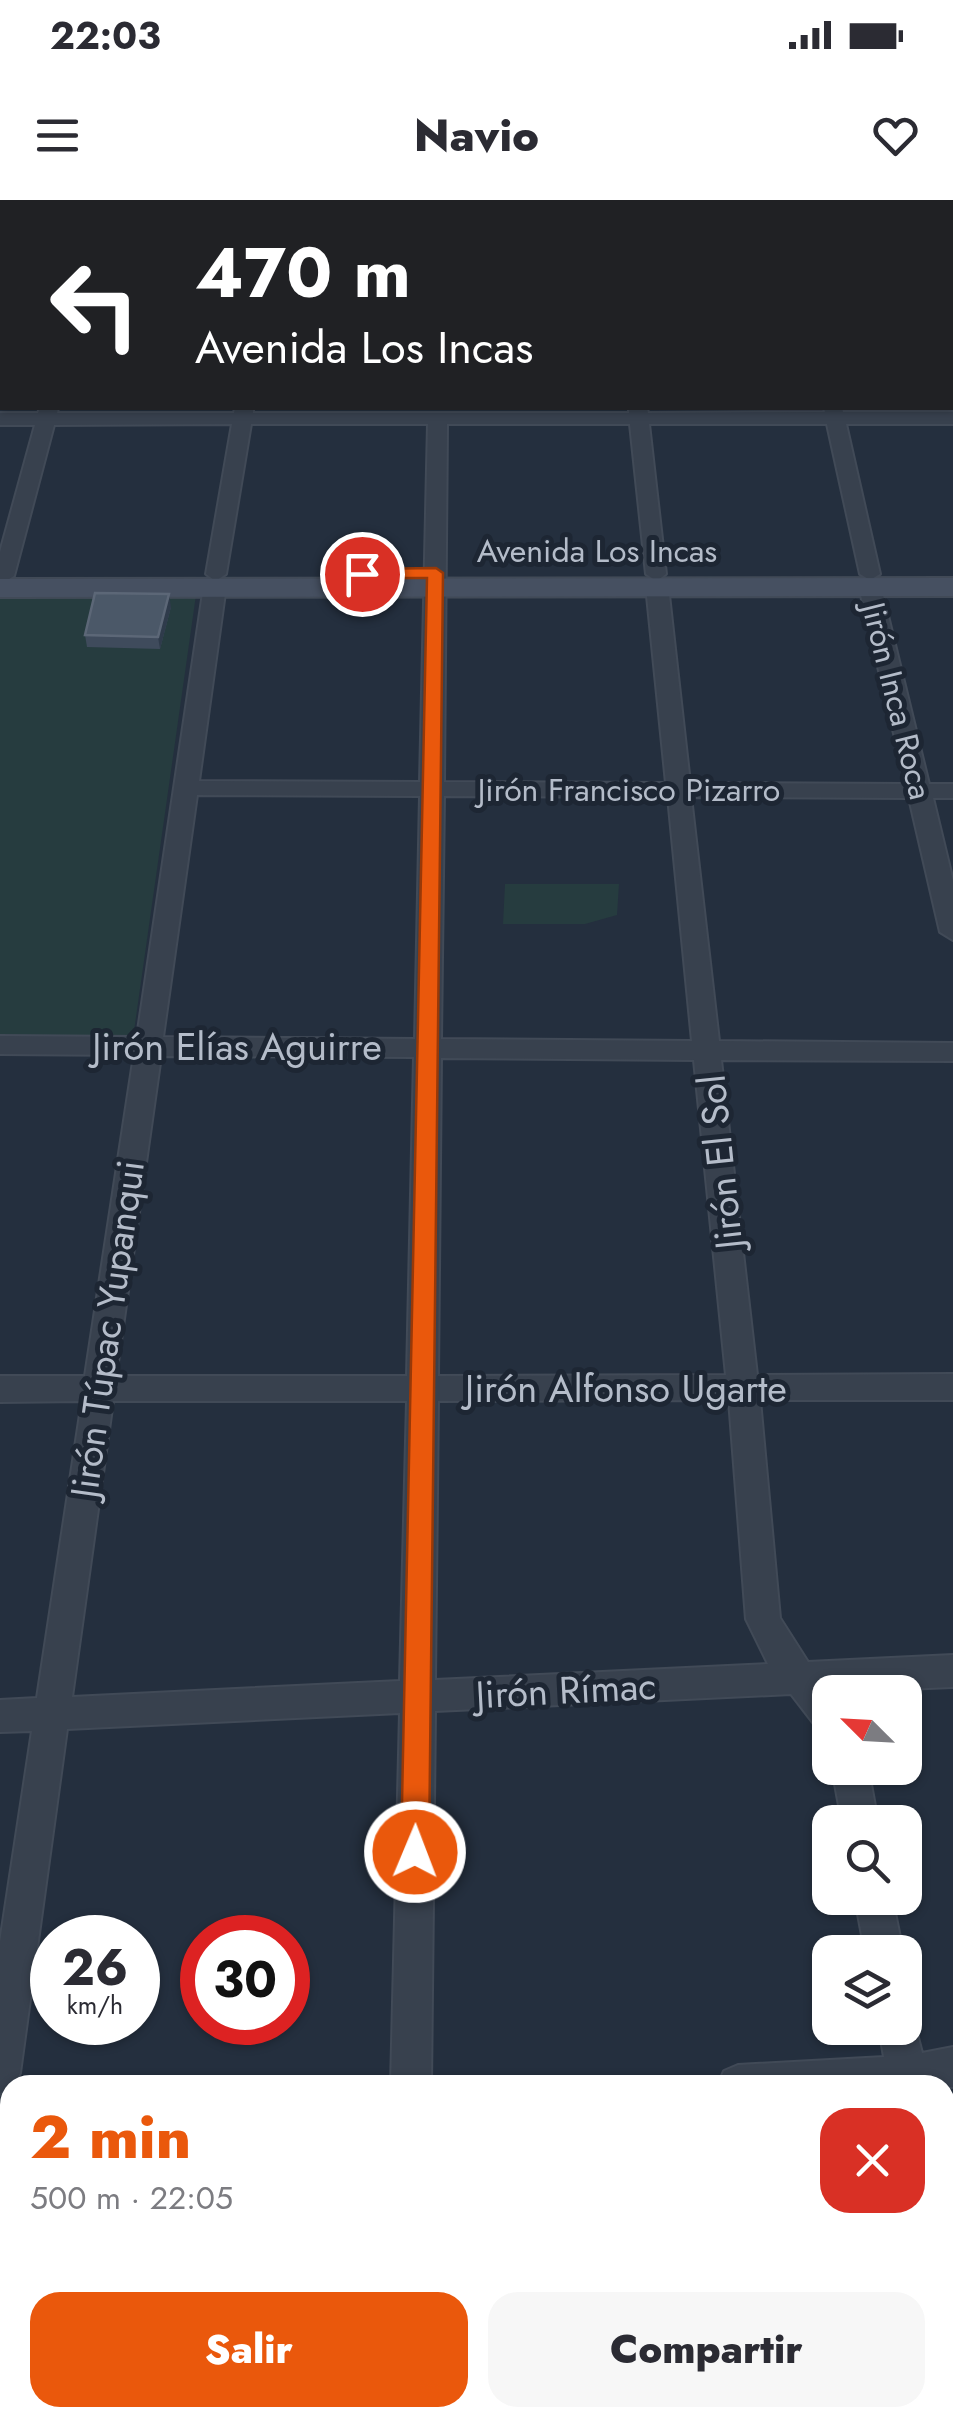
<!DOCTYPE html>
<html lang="es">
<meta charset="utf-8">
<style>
body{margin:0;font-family:Jost,sans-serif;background:#f7f7f7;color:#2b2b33;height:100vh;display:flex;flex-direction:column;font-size:38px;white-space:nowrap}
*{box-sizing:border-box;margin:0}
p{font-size:32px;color:#7c7c81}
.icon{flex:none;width:55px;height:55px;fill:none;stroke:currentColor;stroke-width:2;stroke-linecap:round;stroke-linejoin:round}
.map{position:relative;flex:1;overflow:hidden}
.sheet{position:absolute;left:0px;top:1875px;width:955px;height:352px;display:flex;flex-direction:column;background:#fff;border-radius:30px 30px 0 0;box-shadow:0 2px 8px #0004}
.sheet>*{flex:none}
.banner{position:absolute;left:0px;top:0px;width:955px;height:210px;box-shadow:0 2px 8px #0004;background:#202124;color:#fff;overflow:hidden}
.needle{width:65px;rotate:294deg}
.tools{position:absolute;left:812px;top:1475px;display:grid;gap:20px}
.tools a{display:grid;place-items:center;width:110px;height:110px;border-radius:20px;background:#fff;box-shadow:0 2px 8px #0004;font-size:50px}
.speed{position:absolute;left:30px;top:1715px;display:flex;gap:20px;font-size:50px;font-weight:700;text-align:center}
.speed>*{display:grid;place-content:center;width:130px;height:130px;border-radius:50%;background:#fff;box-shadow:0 2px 8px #0004;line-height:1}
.speed small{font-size:25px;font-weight:400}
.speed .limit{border:15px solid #d22;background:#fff;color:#111}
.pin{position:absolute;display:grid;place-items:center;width:85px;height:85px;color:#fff;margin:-42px;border:5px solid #fff;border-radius:50%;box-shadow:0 2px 10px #0007}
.me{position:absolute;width:110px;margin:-55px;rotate:1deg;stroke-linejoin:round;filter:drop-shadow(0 0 8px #0008)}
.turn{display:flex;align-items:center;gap:35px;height:210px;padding:0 30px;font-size:45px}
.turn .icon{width:130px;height:130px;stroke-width:2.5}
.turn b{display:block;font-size:70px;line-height:85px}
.round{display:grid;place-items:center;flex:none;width:105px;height:105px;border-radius:30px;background:#f7f7f7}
.summary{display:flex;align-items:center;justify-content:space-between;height:170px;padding:0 30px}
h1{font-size:60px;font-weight:800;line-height:75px;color:#ea580c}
.button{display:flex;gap:20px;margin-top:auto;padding:20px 30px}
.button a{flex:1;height:115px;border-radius:30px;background:#ea580c;color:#fff;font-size:40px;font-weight:800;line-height:115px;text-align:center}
.button a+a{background:#f7f7f7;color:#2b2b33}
.status{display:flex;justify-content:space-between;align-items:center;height:70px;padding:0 50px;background:#fff;direction:ltr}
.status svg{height:28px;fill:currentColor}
header{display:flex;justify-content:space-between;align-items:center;height:130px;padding:0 30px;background:#fff;font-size:45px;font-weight:800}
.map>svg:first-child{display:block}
</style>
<div class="status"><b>22:03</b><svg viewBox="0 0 49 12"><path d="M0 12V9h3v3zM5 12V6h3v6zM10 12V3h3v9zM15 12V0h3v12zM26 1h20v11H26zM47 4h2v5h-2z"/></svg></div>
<header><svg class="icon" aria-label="menu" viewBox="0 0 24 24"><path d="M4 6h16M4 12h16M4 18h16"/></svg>Navio<svg class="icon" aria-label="heart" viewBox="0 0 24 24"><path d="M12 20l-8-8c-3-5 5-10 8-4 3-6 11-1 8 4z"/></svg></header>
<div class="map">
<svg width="953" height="2227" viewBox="0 0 953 2227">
<rect width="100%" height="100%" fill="#242f3e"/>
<path fill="#263c3f" d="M196,395L133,838L0,836V396Z
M505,684H619L617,715L585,724H503Z"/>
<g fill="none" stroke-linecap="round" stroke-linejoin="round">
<g stroke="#414a57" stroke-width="4">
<path id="street" d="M63,0H80L81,2H65Z
M810,0H827L828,2H812Z
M952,20H953V30H952Z
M0,78H2V88H0Z
M952,151H953V161H952Z
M952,186H953V198H952Z
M0,191L2,192V203H0Z
M40,208H58L57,213H234L235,208H253V213H629V208H647L648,213L825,212L824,208H842L843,212H953V224H846L880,374L870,380L860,374L827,224H649L666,374L658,380L668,386L690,583L906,584L859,387L870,381L881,387L929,584H953V598H933L953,681V740L940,732L909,598L691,597L719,841L953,843V861L721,860L757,1175L953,1174V1200H760L780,1418L808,1462L953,1455V1487L830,1492V1534L818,1529L791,1494L435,1511L431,1885H391L400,1513L67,1529L20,1873L15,1885L0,1893V1742L32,1531L0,1532V1500L37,1498L82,1201L0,1202V1176H85L134,855L0,854V836L137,837L204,386L214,380L206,374L232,224L54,225L14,376L4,382L0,381V352L35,225H0V213H38ZM251,224H428L420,582L199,581L226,386L217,380L226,374ZM447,224H630L646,374L655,380L646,386L666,583L444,582ZM197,595L420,596L415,839L163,837ZM444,596L668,597L692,841L441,839ZM161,856L414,857L407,1176H116ZM441,858L694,860L726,1175L438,1176ZM729,1200L746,1419L768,1464L435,1480L438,1201ZM113,1201H407L400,1481L72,1497Z
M832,1568H868L878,1622H842Z
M855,1698H892L903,1752H865Z
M905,1812L912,1814L922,1853L953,1847V1887L718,1885L724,1871L738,1865L884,1857L879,1828H905Z
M0,1896H10V1936H0Z
M945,2033L953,2037V2113L945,2110Z"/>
</g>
<g stroke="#414a57" stroke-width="4">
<path id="secondary" d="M953,378V396L0,397V379Z"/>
</g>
<use href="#street" fill="#38414e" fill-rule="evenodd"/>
<use href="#secondary" fill="#465061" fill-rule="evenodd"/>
</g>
<path fill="#3f4b5c" d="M171,407L160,449L87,447L85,435Z"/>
<path fill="#2f3b4b" d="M169,394L171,407L160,449L158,437Z"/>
<path fill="#4b5868" stroke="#5c6777" stroke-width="2.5" d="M95,393L169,394L158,437L85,435Z"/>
<path fill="#ea580c" stroke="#983908" stroke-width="2.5" d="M436,368L443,373L429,1652L425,1661L415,1665L405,1661L401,1652L427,378H362L355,374L362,369Z"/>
<g text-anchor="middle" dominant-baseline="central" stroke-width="10" stroke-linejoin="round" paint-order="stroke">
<g font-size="32" fill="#b4bcc9" stroke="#1d2633">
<text x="597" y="351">Avenida Los Incas</text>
<text transform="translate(897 501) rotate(76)">Jirón Inca Roca</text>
<text x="629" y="590">Jirón Francisco Pizarro</text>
</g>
<g font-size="38" fill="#b4bcc9" stroke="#1d2633">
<text x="237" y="846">Jirón Elías Aguirre</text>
<text transform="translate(720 962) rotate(-96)">Jirón El Sol</text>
<text transform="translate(107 1129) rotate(-82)">Jirón Túpac Yupanqui</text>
<text x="626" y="1188">Jirón Alfonso Ugarte</text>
<text transform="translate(566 1490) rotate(-3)">Jirón Rímac</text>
</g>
</g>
</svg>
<div class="tools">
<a><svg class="needle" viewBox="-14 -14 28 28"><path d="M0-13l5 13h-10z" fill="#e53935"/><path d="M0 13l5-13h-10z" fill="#7c7c81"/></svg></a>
<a><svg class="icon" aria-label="search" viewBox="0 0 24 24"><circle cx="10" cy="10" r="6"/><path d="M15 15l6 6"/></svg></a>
<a><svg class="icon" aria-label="layers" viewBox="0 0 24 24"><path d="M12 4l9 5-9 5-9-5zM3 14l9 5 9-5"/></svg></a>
</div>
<div class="speed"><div>26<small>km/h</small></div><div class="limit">30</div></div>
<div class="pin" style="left:362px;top:374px;background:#d93025"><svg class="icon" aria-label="arrive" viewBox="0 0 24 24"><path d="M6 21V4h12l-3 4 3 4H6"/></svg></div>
<svg class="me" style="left:415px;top:1652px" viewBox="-20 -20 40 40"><circle r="17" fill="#ea580c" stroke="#fff" stroke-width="3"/><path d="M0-11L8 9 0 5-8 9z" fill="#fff"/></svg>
<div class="banner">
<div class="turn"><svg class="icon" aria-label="left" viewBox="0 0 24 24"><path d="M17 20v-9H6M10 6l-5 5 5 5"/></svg><div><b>470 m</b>Avenida Los Incas</div></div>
</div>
<section class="sheet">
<div class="summary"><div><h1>2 min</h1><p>500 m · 22:05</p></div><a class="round" style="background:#d93025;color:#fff"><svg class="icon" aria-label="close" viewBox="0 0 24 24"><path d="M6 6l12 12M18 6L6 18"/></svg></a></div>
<div class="button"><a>Salir</a><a>Compartir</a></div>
</section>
</div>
